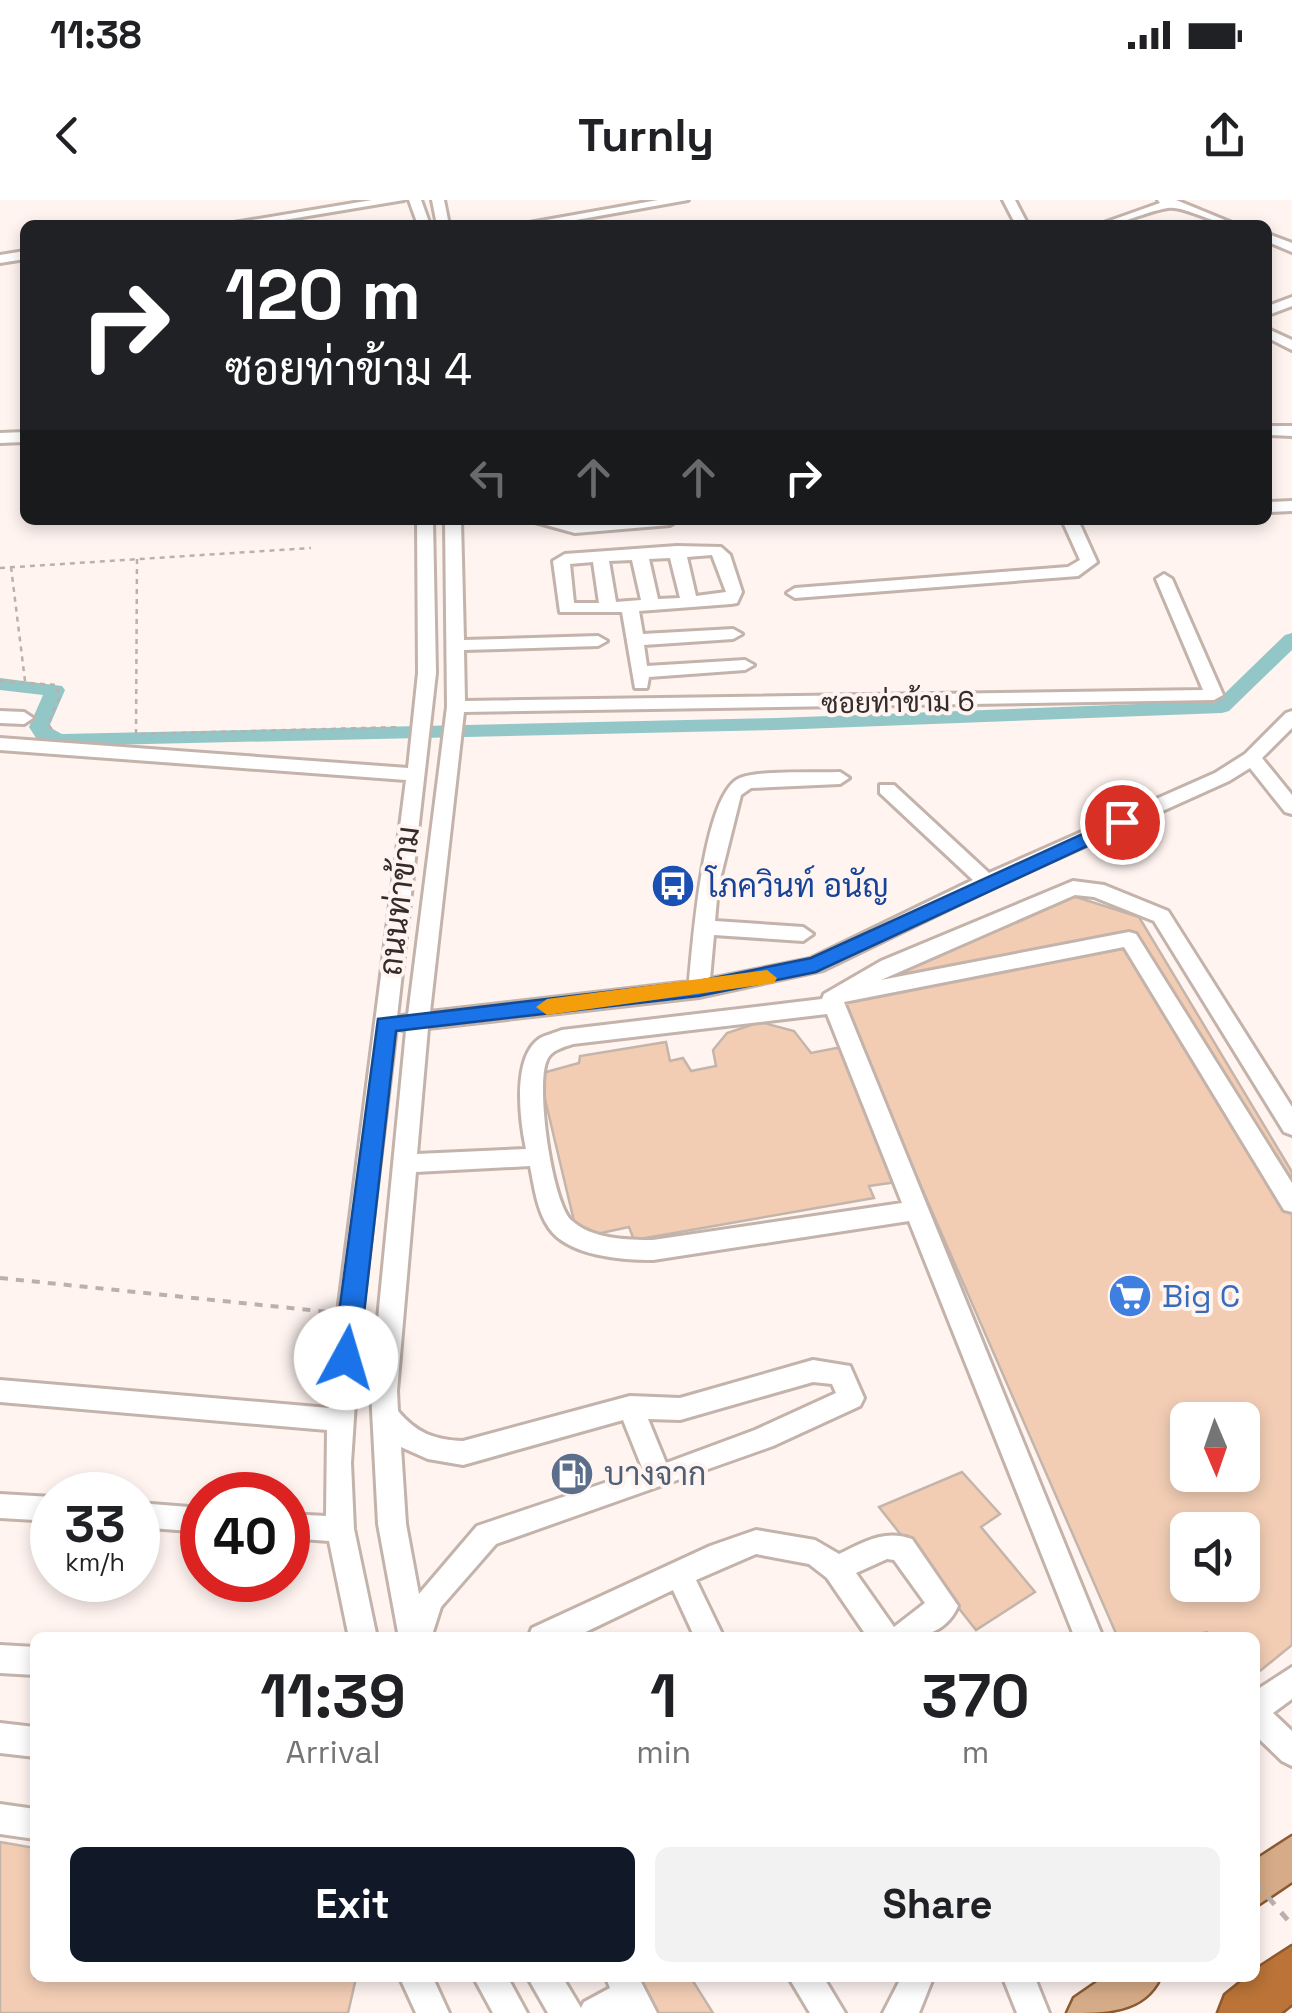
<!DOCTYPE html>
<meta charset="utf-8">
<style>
body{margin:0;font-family:"Space Grotesk",Sarabun,sans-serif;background:#f2f2f2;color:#202124;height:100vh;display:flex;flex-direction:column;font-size:38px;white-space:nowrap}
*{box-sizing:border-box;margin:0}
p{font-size:32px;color:#757577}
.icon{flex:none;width:55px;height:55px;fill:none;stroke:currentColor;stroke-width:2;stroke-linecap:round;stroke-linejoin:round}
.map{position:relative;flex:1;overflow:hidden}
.panel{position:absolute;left:30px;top:1432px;width:1230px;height:350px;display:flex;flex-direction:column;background:#fff;border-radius:15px;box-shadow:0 5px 15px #0003}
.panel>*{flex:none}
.hud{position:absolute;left:20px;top:20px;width:1252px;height:305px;border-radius:15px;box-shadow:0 5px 15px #0003;background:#202124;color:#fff;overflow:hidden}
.needle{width:65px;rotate:178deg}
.fabs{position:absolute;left:1170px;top:1202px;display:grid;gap:20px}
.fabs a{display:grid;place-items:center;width:90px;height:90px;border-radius:15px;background:#fff;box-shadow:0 5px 15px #0003;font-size:50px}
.speed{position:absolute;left:30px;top:1272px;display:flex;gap:20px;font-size:50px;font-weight:700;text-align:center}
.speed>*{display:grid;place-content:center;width:130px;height:130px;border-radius:50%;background:#fff;box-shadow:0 5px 15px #0003;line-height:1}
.speed small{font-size:25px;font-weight:400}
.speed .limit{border:15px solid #d22;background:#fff;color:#111}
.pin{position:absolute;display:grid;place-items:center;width:85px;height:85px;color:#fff;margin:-42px;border:5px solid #fff;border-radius:50%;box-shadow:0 2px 10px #0007}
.me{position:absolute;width:110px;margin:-55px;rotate:6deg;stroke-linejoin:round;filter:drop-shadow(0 0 8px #0008)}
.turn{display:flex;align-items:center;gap:35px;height:210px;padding:0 40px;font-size:45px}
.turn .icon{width:130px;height:130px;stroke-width:2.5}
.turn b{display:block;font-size:70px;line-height:85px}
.lanes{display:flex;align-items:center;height:95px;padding:0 40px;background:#0003;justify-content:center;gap:50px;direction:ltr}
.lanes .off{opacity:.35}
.eta{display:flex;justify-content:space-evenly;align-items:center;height:170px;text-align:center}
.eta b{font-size:60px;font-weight:800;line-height:70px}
.action{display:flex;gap:20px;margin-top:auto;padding:20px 40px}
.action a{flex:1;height:115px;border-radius:15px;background:#111827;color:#fff;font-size:40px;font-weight:800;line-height:115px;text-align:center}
.action a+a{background:#f2f2f2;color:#202124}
.status{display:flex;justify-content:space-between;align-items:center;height:70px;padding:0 50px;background:#fff;direction:ltr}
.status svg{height:28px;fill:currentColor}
header{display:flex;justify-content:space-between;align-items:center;height:130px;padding:0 40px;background:#fff;font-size:45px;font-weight:800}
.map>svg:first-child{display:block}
</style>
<div class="status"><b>11:38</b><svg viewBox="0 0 49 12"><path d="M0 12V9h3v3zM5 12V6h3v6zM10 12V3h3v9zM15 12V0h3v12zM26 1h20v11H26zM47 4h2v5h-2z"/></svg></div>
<header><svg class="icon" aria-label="back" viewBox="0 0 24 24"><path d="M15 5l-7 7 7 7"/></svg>Turnly<svg class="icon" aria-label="share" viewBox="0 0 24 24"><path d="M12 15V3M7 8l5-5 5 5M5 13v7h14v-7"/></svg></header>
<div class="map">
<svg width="1292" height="1813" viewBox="0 0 1292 1813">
<rect width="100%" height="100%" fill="#fff4f0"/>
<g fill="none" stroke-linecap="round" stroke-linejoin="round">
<path fill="#93c7c7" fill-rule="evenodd" d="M1292,433V450L1229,511L1222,513L776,530L60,546L36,538L29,527L43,495L0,490V478L62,486L65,490L49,527L62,534L776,518L1217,501L1285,435Z"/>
</g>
<path fill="#f2cdb4" stroke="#c4b5ab" stroke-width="2.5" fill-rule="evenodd" d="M1073,696L1139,717L1292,972V1445L1255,1475V1438H1213L1207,1432L1179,1438H1118L841,803L899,792L893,775ZM1188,1220H1242V1275H1188ZM1188,1330H1242V1385H1188Z
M760,822L794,831L811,853L842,847L897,982L869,986L874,998L634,1040L629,1027L578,1038L539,874L579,863L580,856L666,842L670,861L683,858L691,871L716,866L713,850L727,833Z
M962,1272L1000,1314L981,1327L1035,1392L976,1430L879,1307Z
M0,1642L35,1648V1778H356L348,1813H0Z
M639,1778H691L713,1813H657Z"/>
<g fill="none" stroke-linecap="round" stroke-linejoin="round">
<g stroke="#c3b3ab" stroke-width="6">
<path id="minor" d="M372,0H404L254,25H222Z
M409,0H421L430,25H418Z
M432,0H444L449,25H437Z
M658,0H688L548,25H518Z
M1003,0H1015L1028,25H1016Z
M1158,0H1176L1237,25C1214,25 1186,6 1168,8C1143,12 1123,25 1098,25L1160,3Z
M1268,34L1292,43V52L1268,42Z
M25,51V59L0,63V55Z
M1292,97V106L1268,115V106Z
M1268,129L1292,140V150L1268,138Z
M1268,226H1292V236L1268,235Z
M25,232V242L0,243V233Z
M1292,301V311L1268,312V302Z
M417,320H433L436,473L397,817L408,815L447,507L445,320H461L464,440L598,436L607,441L598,446L464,450L465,501L1203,490L1156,379L1164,374L1172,379L1223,495L1214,500L464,512L430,812L689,782C693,742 703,593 740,578C758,570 818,573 840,572L849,578L840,584L751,588L741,595L718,687L715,721L803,727L813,734L803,741L714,735L710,779L810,759L973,680L880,593V585H894L989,673L1215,573L1245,554L1286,513L1292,511V528L1262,558L1292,595V614L1285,612L1250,568L1229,581L994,687L823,770L699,797L428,828L417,954L526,949C520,921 512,858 539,839C545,835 555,833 562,830L822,799L824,794L881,761L1073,681L1104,685L1168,711L1292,907V935L1284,932L1154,721L1094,697L1075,695L881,780L1129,732L1136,734L1292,983V1012L1284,1010L1124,747L844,802L1103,1438H1075L909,1021L653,1060C622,1060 568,1056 549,1028C537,1011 534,986 530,966L416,972L397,1191L398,1211C416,1233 435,1240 463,1241L630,1196L680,1198L813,1160L850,1166L864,1198L860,1206L773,1246L496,1344L441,1407L431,1438H399L378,1324L371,1191L406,831L396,828L360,1128L351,1263L354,1329L377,1438H349L329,1341L288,1338V1314L326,1316L327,1230L0,1202V1180L329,1208L336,1128L406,580L0,550V538L408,568L418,473ZM827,814L902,1003L653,1040C627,1040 591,1039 571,1020C552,1002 535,885 547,860C551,850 564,847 573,844ZM813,1182L832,1184L836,1193L755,1230L666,1263L648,1219L680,1220ZM623,1220L643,1270L477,1326L419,1394L406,1324L401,1247L428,1259L463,1265Z
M528,320L575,323L678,320L670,325L575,333Z
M1062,320H1078L1097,362L1078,376L795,398L787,393L795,388L1068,367L1080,360Z
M677,346L721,347L730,355L742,392L737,403L731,404L639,411L643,434L733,429L742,434L733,439L644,445L647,466L745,460L754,465L745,470L649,477L647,488H635L622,412H560L553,361L565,354ZM712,355L726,392L696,396L687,357ZM670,358L680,398L658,399L649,359ZM632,360L641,400L616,402L609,361ZM593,362L599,403H574L570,364Z
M0,511L24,512L33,518L24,524L0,523Z
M0,1294L52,1297V1321L0,1318Z
M138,1303L202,1308V1332L138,1327Z
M756,1330L815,1340L839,1354C864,1342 884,1329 912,1339L958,1406C942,1443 902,1438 868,1438L827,1378L809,1364L756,1354L696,1380L724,1438H695L673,1390L573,1438H528L532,1428L710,1346ZM887,1359L894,1360L925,1403L894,1427L856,1373Z
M0,1445L35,1447V1475L0,1473Z
M1292,1467V1499L1273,1513L1292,1531V1566L1282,1561L1255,1535V1491Z
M0,1523L35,1527V1557L0,1553Z
M0,1604L35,1609V1639L0,1634Z
M400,1778H433L449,1813H416Z
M474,1778H508L527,1813H493Z
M528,1778H563L581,1808L584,1802L610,1788L606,1778H639L657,1813H548Z
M789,1778H824L845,1813H810Z
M901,1778H933L919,1813H883Z
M1003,1778H1035L1049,1813H1017Z"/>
</g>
<g stroke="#8b5a32" stroke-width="5">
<path id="major" d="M1292,1636V1682L1255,1707V1660Z
M1103,1778H1160C1144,1813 1105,1813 1067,1813L1074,1798Z"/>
</g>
<g stroke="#8b5a32" stroke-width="5">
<path id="highway" d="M1292,1746V1804L1281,1813H1218L1225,1795L1246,1778H1255V1770Z"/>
</g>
<path stroke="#bab1ad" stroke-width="2.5" stroke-dasharray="5 5" stroke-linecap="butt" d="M11,367L25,481
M0,368L311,348
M0,481L57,485L59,498L48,524L53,531
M136,534L137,358
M141,534L401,527"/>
<path stroke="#bab1ad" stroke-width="4" stroke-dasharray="8 8" stroke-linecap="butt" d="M0,1078L329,1112"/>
<use href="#minor" fill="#fff" fill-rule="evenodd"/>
<use href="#major" fill="#d6ab87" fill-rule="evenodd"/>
<use href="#highway" fill="#bb7337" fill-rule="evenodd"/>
<path stroke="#bab1ad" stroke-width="5" stroke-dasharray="10 10" stroke-linecap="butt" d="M1255,1682L1292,1725"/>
</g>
<path fill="#1a73e8" stroke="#114b97" stroke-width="2.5" d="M1122,616L1131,622L1128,627L816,772L699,796L396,831L359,1158L355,1166H337L333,1158L378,819L699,781L811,758Z"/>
<path fill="#f59e0b" d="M767,770L777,778L774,783L547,815L536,807L547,799Z"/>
<defs>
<g id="bus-disc" transform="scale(2.25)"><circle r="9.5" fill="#1a4fb4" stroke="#fff4f0"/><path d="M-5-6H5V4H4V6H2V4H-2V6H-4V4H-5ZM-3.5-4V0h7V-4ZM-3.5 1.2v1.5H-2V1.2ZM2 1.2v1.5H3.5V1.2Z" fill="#fff"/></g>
<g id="supermarket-disc" transform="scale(2.25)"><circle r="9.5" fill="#3f7fe0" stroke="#fff4f0"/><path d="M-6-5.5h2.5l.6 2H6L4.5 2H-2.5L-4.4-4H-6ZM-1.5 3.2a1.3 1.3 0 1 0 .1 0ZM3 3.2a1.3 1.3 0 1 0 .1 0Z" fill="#fff"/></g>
<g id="fuel-disc" transform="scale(2.25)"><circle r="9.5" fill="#5c6f8a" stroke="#fff4f0"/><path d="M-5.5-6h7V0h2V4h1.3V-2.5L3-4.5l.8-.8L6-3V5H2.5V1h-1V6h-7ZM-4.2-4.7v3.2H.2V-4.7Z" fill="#fff"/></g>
</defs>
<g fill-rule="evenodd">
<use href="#bus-disc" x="673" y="686"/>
<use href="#supermarket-disc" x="1130" y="1096"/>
<use href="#fuel-disc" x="572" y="1274"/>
</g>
<g text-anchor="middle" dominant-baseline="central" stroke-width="8" stroke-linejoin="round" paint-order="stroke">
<g font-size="28" fill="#332c2a" stroke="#fff4f0">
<text transform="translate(898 502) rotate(-1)">ซอยท่าข้าม 6</text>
</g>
<g font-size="32" fill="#164399" stroke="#fff4f0" text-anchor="start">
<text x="706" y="686">โภควินท์ อนัญ</text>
</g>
<g font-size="32" fill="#332c2a" stroke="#fff4f0">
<text transform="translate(399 701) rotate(-83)">ถนนท่าข้าม</text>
</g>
<g font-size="32" fill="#366cbe" stroke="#fff4f0" text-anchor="start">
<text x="1162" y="1096">Big C</text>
</g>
<g font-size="32" fill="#4e5e75" stroke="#fff4f0" text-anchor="start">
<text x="604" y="1274">บางจาก</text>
</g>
</g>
</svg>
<div class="fabs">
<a><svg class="needle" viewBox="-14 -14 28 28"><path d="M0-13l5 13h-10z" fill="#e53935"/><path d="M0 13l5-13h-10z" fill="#757577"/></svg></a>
<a><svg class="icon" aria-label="sound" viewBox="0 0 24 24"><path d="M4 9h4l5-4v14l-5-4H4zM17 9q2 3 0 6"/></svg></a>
</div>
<div class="speed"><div>33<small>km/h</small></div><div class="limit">40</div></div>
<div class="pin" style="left:1122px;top:622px;background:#d93025"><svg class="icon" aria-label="arrive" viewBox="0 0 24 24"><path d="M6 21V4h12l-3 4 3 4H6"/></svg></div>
<svg class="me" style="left:346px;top:1158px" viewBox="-20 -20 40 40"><circle r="19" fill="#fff"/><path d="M0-13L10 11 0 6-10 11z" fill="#1a73e8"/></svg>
<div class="hud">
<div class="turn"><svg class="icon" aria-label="right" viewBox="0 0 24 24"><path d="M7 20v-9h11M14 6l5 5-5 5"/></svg><div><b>120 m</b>ซอยท่าข้าม 4</div></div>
<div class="lanes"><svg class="icon off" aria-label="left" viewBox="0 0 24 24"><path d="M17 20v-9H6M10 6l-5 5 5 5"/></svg><svg class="icon off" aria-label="ahead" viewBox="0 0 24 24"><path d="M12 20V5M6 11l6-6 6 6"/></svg><svg class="icon off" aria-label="ahead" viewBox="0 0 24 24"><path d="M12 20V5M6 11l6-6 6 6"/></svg><svg class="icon" aria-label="right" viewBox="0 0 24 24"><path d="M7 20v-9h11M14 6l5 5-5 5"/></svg></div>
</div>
<section class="panel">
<div class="eta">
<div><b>11:39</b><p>Arrival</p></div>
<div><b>1</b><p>min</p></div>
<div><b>370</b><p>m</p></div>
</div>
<div class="action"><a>Exit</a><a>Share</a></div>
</section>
</div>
